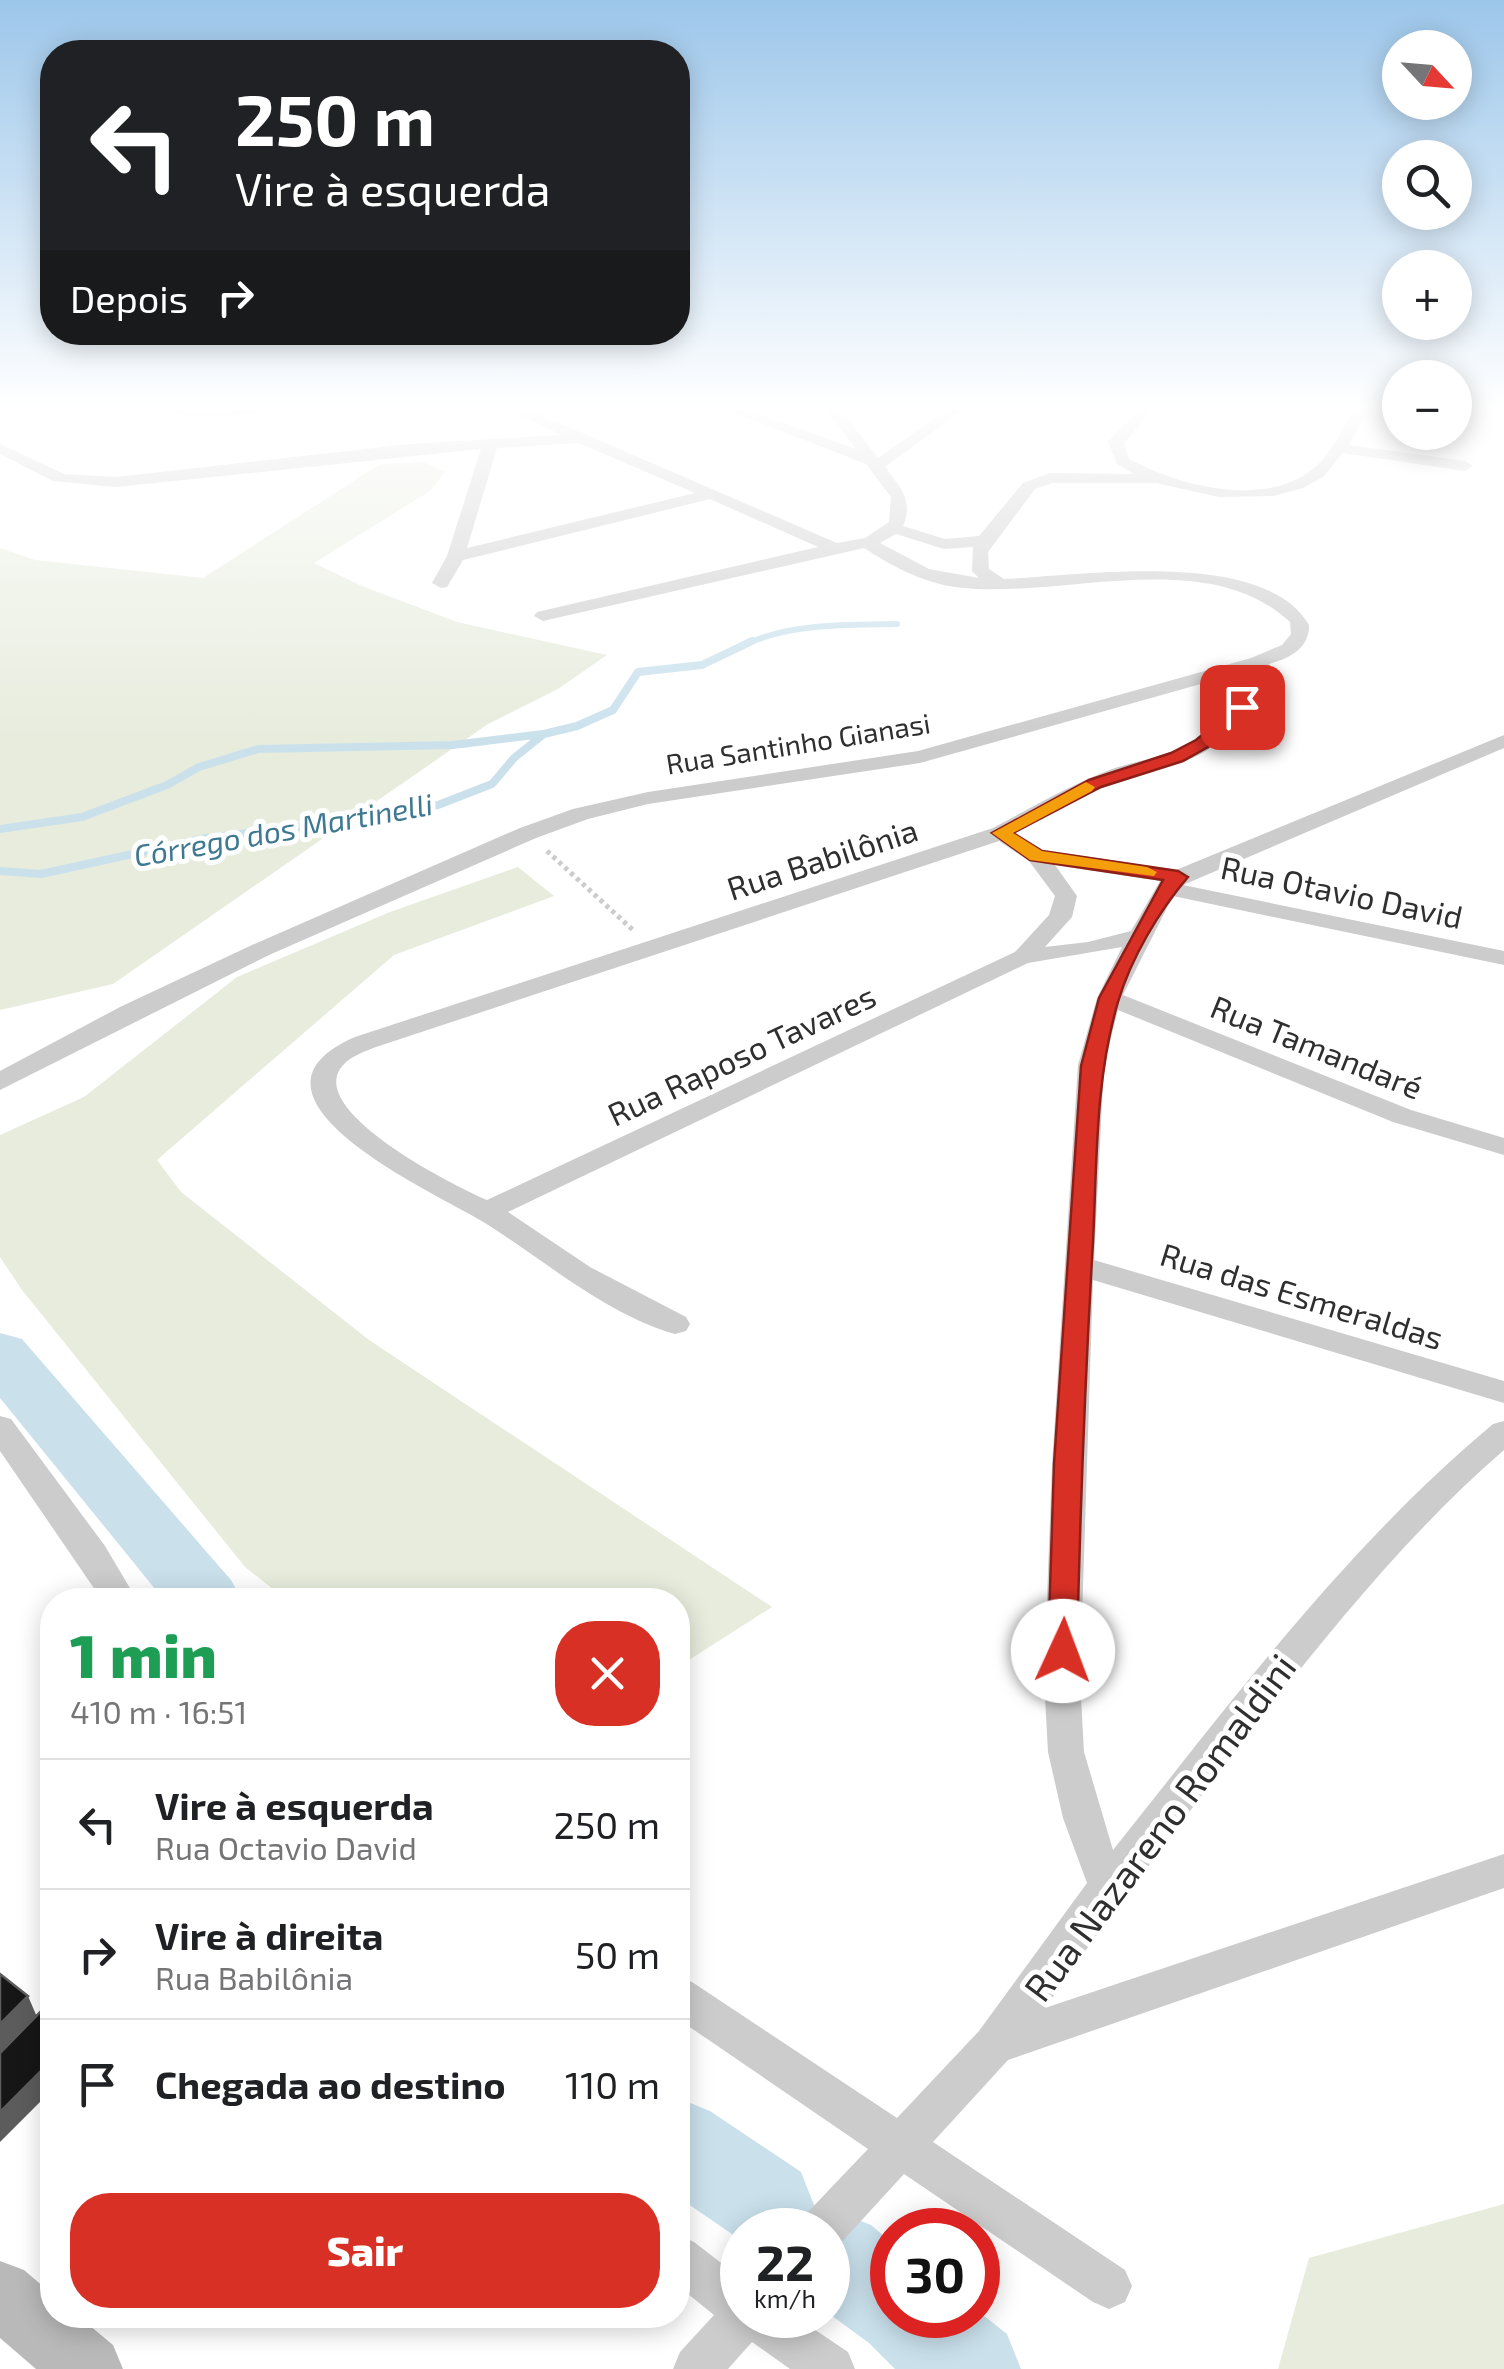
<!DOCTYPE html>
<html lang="pt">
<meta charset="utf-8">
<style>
body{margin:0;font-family:"Exo 2",sans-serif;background:#f2f2f2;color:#202124;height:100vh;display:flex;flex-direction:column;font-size:38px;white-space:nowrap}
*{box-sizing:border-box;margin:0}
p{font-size:32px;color:#757577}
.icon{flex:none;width:55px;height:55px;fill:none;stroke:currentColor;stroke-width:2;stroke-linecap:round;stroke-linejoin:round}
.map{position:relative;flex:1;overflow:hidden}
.panel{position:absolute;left:40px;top:1588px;width:650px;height:740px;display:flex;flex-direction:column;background:#fff;border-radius:40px;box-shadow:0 5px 25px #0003}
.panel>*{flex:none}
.top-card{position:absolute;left:40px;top:40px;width:650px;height:305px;border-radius:40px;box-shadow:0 5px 25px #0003;background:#202124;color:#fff;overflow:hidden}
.needle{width:65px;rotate:116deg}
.fabs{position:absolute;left:1382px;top:30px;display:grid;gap:20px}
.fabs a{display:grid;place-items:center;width:90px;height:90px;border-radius:50%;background:#fff;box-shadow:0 5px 25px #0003;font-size:50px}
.speed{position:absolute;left:720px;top:2208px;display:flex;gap:20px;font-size:50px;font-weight:700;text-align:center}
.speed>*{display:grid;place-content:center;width:130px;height:130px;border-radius:50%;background:#fff;box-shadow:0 5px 25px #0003;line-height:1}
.speed small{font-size:25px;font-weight:400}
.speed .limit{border:15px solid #d22;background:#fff;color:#111}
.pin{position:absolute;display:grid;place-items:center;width:85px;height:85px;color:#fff;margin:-42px;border-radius:20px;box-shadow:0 5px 15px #0006}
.me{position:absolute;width:110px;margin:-55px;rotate:2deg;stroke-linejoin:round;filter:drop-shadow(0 0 8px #0008)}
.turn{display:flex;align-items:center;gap:35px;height:210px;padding:0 30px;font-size:45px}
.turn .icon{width:130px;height:130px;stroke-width:2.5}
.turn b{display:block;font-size:70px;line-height:85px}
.then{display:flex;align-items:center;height:95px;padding:0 30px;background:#0003;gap:20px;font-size:38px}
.round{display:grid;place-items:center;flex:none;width:105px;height:105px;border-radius:40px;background:#f2f2f2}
.headline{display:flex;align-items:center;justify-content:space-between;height:170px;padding:0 30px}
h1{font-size:60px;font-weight:800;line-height:75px;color:#1e9e55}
.button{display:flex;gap:20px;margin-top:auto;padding:20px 30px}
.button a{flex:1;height:115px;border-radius:40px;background:#d93025;color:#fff;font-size:40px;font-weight:800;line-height:115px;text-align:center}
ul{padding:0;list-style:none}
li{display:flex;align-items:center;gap:30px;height:130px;padding:0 30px;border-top:2px solid #e0e0e0}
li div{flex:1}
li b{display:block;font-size:38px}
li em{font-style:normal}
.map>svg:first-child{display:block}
</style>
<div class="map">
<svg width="1504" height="2369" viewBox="0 0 1504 2369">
<rect width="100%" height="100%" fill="#fff"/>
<path fill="#e7ecdd" d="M424,462L445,472L430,491L314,563L362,586L457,622L607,655L558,689L488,724L113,984L0,1010V548L35,560L203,578L380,464Z
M518,867L554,896L394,955L157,1160L181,1192L369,1340L772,1607L678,1667V1600H287L245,1567L22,1290L0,1257V1135L84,1097L237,977L390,912Z
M1504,2204V2369H1278L1309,2258Z"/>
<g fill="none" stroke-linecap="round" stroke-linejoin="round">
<path stroke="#cae1ec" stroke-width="6" d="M747,644C790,623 849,625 897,624"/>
<path stroke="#cae1ec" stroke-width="8" d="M0,829L82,817L167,785L199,767L258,749L453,745L543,734
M0,871L41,874L206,838L334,823L438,805L492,784L514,758L544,734L577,726L613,710L638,672L702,665L752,641"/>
<path fill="#cae1ec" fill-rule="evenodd" d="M0,1333L22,1339L231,1580L242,1600H164L0,1398Z
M678,2098L710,2111L801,2172L814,2205L806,2224L837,2212L871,2225L892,2243V2315H978V2311L1007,2334L1021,2369H895L869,2343L828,2313V2230H742V2241L678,2197Z"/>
<path stroke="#ccc" stroke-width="5" stroke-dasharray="4 4" stroke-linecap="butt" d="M547,851L633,930"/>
<path fill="#ccc" fill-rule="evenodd" d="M157,410H266L259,414L193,417Z
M510,410H529L837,543L865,538L889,522L891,497L866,464L727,410H747L856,449L827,410H841L878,458L947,410H963L885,467C900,487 914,500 903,526L945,539L979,536L1023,483L1050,473L1134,474L1117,464L1108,442L1138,410H1153L1124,443L1129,459C1179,486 1265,509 1314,468C1332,453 1342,430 1353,410H1367L1349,445L1465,461L1473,466L1465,471L1343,453L1323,477L1303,488L1273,496L1219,497L1156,483H1052L1035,489L988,552L989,569L1004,579C1078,576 1265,547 1309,625C1309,649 1290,658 1269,664L1276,673C1257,700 1236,729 1209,749C1185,765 1155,768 1128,778C1088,792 1053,812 1016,833L1043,850L1176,870L1504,735V748L1183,885L1504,951V965L1173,896L1123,995L1411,1110L1504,1138V1155L1393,1122L1118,1010L1104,1065L1094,1260L1504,1381V1403L1093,1280L1080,1679L1084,1752L1113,1850C1232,1701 1346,1547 1493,1424L1504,1421V1450C1406,1535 1325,1637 1245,1739C1177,1828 1109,1916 1045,2008L1504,1854V1888L1008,2060L933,2142L1125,2270L1132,2286L1125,2302L1109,2309L1093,2302L904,2174L838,2246L828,2250V2230H800L806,2214L868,2149L678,2019V1977L692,1982L897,2118L979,2031L1087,1883L1063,1818L1048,1752L1044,1679L1052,1464L1078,1065L1097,998L1122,947L1028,963L508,1212L590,1267L686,1317L690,1324L686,1331L675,1334C607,1315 544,1260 485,1223C440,1195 217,1097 355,1037L993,828C1032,807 1070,785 1112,769C1139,760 1168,757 1193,741C1219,724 1239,698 1256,673L1254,669L920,763L648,804L588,819L536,838L269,955L0,1090V1071L120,1007L252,945L520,828L573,809L648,792L918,751L1251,658L1282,645L1291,634L1290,622C1205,543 1058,601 955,587C921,582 892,566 864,548L543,621L534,616L537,612L818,547L710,499L463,560L447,587L441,588L432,583L447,556L481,449L116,487L53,481L0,454V444L64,474L116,477L409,444L561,435ZM579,443L695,493L467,548L497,448ZM896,534L944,549L973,547L972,571L979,578L929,569L880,543ZM999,841L1029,861L1055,896L1049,915L1015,952L487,1200C456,1187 311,1114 340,1069C347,1058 361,1053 373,1048ZM1055,865L1160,881L1131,931L1088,942L1045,947L1072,917L1077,896Z
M0,1416L11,1419L105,1546L137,1600H102L0,1451Z
M678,2235L694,2242L742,2279V2315H793L848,2352L855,2369H790L752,2342L728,2369H673L680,2352L714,2315L678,2286Z"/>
<path fill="#b9b9b9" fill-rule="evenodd" d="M0,2261L24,2270L52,2294V2315H77L113,2345L123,2369H36L0,2338Z"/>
</g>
<path fill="#5c5c5c" d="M28,1996L46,2038L0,2084V2024Z
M52,2060V2090L0,2142V2112Z"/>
<path fill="#161616" stroke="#5c5c5c" stroke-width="2.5" d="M0,1974L28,1996L0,2024Z
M52,2000V2060L0,2112V2053Z"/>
<linearGradient id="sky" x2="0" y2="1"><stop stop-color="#9cc6ea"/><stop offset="0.55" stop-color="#fff"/><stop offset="1" stop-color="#fff" stop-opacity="0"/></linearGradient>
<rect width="1504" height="741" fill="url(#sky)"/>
<path fill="#d93025" stroke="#8d1f18" stroke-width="2.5" d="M1242,702L1250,707L1248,710L1208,747L1183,761L1101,787L1013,833L1042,851L1178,871L1188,877C1159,911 1131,958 1118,1002C1095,1080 1097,1162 1093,1242C1085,1379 1080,1515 1077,1651L1073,1660L1063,1663L1052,1660L1048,1651L1054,1464L1081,1066L1099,998L1163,880L1030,860L992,833L1089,780L1171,753L1196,740Z"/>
<path fill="#f59e0b" d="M1086,782L1095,787L1092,791L1013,833L1042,851L1147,867L1157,872L1154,876L1030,860L992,833Z"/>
<g text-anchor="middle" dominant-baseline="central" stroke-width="10" stroke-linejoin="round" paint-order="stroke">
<g font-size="28" fill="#2f2f2f" stroke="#fff">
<text transform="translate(798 743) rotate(-9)">Rua Santinho Gianasi</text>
</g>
<g font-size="30" font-style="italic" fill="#3e7891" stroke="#fff">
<text transform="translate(283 829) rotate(-10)">Córrego dos Martinelli</text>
</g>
<g font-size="32" fill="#2f2f2f" stroke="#fff">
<text transform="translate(822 858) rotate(-18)">Rua Babilônia</text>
<text transform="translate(1342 891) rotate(12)">Rua Otavio David</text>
<text transform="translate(1317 1046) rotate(22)">Rua Tamandaré</text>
<text transform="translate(741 1054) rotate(-25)">Rua Raposo Tavares</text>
<text transform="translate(1302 1295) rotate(17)">Rua das Esmeraldas</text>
</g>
<g font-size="38" fill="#2f2f2f" stroke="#fff">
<text transform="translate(1159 1827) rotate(-53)">Rua Nazareno Romaldini</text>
</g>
</g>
</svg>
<div class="fabs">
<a><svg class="needle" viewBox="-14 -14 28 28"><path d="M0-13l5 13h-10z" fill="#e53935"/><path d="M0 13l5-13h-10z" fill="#757577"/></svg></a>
<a><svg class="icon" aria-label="search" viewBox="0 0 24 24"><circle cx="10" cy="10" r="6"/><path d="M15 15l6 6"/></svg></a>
<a>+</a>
<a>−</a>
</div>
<div class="speed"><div>22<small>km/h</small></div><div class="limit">30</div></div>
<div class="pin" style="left:1242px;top:707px;background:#d93025"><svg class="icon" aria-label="arrive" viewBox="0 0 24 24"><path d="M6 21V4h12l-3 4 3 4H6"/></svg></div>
<svg class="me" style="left:1063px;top:1651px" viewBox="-20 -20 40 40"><circle r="19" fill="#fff"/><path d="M0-13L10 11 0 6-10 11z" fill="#d93025"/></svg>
<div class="top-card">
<div class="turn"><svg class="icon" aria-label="left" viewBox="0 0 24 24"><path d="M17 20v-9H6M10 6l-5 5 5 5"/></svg><div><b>250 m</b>Vire à esquerda</div></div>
<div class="then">Depois<svg class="icon" aria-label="right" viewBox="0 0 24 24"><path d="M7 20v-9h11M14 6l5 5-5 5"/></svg></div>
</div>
<section class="panel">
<div class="headline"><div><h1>1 min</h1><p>410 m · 16:51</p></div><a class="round" style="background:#d93025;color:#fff"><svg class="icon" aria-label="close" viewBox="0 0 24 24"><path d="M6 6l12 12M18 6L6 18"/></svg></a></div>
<ul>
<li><svg class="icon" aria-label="left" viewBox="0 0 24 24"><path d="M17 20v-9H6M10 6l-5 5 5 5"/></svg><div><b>Vire à esquerda</b><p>Rua Octavio David</p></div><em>250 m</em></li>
<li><svg class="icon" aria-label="right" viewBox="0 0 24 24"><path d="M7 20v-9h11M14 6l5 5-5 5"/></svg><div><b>Vire à direita</b><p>Rua Babilônia</p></div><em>50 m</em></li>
<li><svg class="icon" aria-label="arrive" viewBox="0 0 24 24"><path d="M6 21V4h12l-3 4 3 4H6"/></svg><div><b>Chegada ao destino</b></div><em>110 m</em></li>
</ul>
<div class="button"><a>Sair</a></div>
</section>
</div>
